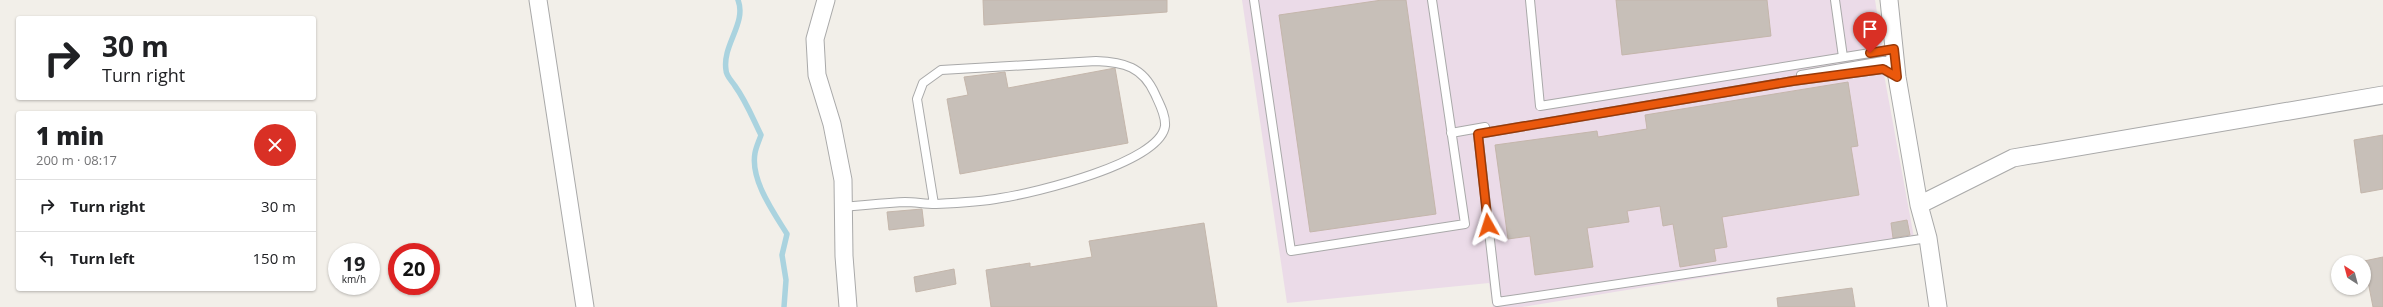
<!DOCTYPE html>
<meta charset="utf-8">
<style>
body{margin:0;font-family:"Open Sans",sans-serif;background:#f2f2f2;color:#202124;height:100vh;display:flex;flex-direction:column;font-size:15px;white-space:nowrap}
*{box-sizing:border-box;margin:0}
p{font-size:13px;color:#757577}
.icon{flex:none;width:22px;height:22px;fill:none;stroke:currentColor;stroke-width:2;stroke-linecap:round;stroke-linejoin:round}
.map{position:relative;flex:1;overflow:hidden}
.side{position:absolute;left:16px;top:111px;width:300px;height:180px;display:flex;flex-direction:column;background:#fff;border-radius:4px;box-shadow:0 1px 3px #0004}
.side>*{flex:none}
.top-card{position:absolute;left:16px;top:16px;width:300px;height:84px;border-radius:4px;box-shadow:0 1px 3px #0004;background:#fff;color:#202124;overflow:hidden}
.needle{width:26px;rotate:324deg}
.buttons{position:absolute;left:2331px;top:255px;display:grid;gap:8px}
.buttons a{display:grid;place-items:center;width:40px;height:40px;border-radius:50%;background:#fff;box-shadow:0 1px 3px #0004;font-size:20px}
.speed{position:absolute;left:328px;top:243px;display:flex;gap:8px;font-size:20px;font-weight:700;text-align:center}
.speed>*{display:grid;place-content:center;width:52px;height:52px;border-radius:50%;background:#fff;box-shadow:0 1px 3px #0004;line-height:1}
.speed small{font-size:10px;font-weight:400}
.speed .limit{border:6px solid #d22;background:#fff;color:#111}
.pin{position:absolute;display:grid;place-items:center;width:34px;height:34px;color:#fff;margin:-41px -17px;border-radius:50% 50% 50% 0;rotate:-45deg;box-shadow:0 0 4px #0007}
.pin .icon{rotate:45deg}
.me{position:absolute;width:44px;margin:-22px;rotate:354deg;stroke-linejoin:round;filter:drop-shadow(0 0 3px #0008)}
.turn{display:flex;align-items:center;gap:14px;height:84px;padding:0 20px;font-size:18px}
.turn .icon{width:52px;height:52px;stroke-width:2.5}
.turn b{display:block;font-size:28px;line-height:34px}
.round{display:grid;place-items:center;flex:none;width:42px;height:42px;border-radius:21px;background:#f2f2f2}
.summary{display:flex;align-items:center;justify-content:space-between;height:68px;padding:0 20px}
h1{font-size:24px;font-weight:800;line-height:30px}
ul{padding:0;list-style:none}
li{display:flex;align-items:center;gap:12px;height:52px;padding:0 20px;border-top:1px solid #e0e0e0}
li div{flex:1}
li b{display:block;font-size:15px}
li em{font-style:normal}
.map>svg:first-child{display:block}
</style>
<div class="map">
<svg width="2383" height="307" viewBox="0 0 2383 307">
<rect width="100%" height="100%" fill="#f2efe9"/>
<path fill="#ebdbe8" d="M1242,0H1875L1883,51V69L1915,243L1522,307H1493L1489,283L1287,303Z"/>
<g fill="none" stroke-linecap="round" stroke-linejoin="round">
<path stroke="#aad3df" stroke-width="5.5" d="M738,0C747,23 722,45 726,70C726,76 732,81 735,86C746,101 753,119 761,135C759,141 756,147 755,153C750,180 774,213 787,234L782,255L786,280L784,307"/>
</g>
<path fill="#c7bfb8" stroke="#c4b6ab" d="M983,0H1167V12L984,25Z
M1382,0H1406L1436,214L1310,232L1279,15Z
M1616,0H1767L1771,36L1622,55Z
M1115,68L1128,143L960,174L947,99L968,95L964,77L1005,72L1008,88Z
M1848,82L1858,146L1851,147L1859,195L1722,217L1727,247L1714,249L1716,261L1680,267L1673,224L1663,226L1660,206L1627,211L1629,222L1587,228L1593,267L1535,275L1530,236L1508,239L1495,145L1597,131L1598,137L1647,129L1645,115Z
M2383,135V189L2361,193L2354,140Z
M922,209L924,226L889,230L887,212Z
M1907,220L1910,235L1893,238L1891,223Z
M1204,223L1217,307H991L986,270L1030,263V267L1092,257L1089,241Z
M2383,257V307H2373L2364,261Z
M954,269L956,284L916,292L914,277Z
M1852,288L1855,307H1778L1777,298Z"/>
<g fill="none" stroke-linecap="round" stroke-linejoin="round">
<g stroke="#a9a9a9" stroke-width="10">
<path id="service" d="M1254,0L1291,251L1465,224L1432,0
M1530,0L1540,106L1895,49
M1835,0L1843,57
M1801,75L1883,61H1897
M1896,77L1883,69L1793,81L1478,134L1497,302L1928,238
M1451,133L1485,127
M844,207C864,205 885,203 905,202C915,202 925,204 935,204C957,203 980,202 1001,198C1034,193 1160,163 1165,126C1166,115 1159,103 1155,94C1143,67 1124,62 1096,61L941,70L923,83L917,99L934,204"/>
</g>
<g stroke="#a9a9a9" stroke-width="19">
<path id="minor" d="M538,0L585,307
M826,0L815,39L817,75L832,124L843,180L844,256L848,307
M1889,0L1897,77L1919,205L1928,238L1938,307
M1919,205L2013,158L2383,95"/>
</g>
<use href="#service" stroke="#fff" stroke-width="8"/>
<use href="#minor" stroke="#fff" stroke-width="17"/>
</g>
<g fill="none" stroke-linecap="round" stroke-linejoin="round">
<g stroke="#983908" stroke-width="10">
<path id="route" d="M1488,225L1478,134L1793,81L1883,69L1897,77L1894,49L1870,53"/>
</g>
<use href="#route" stroke="#ea580c" stroke-width="7"/>
</g>
</svg>
<div class="buttons">
<a><svg class="needle" viewBox="-14 -14 28 28"><path d="M0-13l5 13h-10z" fill="#e53935"/><path d="M0 13l5-13h-10z" fill="#757577"/></svg></a>
</div>
<div class="speed"><div>19<small>km/h</small></div><div class="limit">20</div></div>
<div class="pin" style="left:1870px;top:53px;background:#d93025"><svg class="icon" aria-label="arrive" viewBox="0 0 24 24"><path d="M6 21V4h12l-3 4 3 4H6"/></svg></div>
<svg class="me" style="left:1488px;top:225px" viewBox="-20 -20 40 40"><path d="M0-17L14 15 0 8-14 15z" fill="#ea580c" stroke="#fff" stroke-width="4"/></svg>
<div class="top-card">
<div class="turn"><svg class="icon" aria-label="right" viewBox="0 0 24 24"><path d="M7 20v-9h11M14 6l5 5-5 5"/></svg><div><b>30 m</b>Turn right</div></div>
</div>
<section class="side">
<div class="summary"><div><h1>1 min</h1><p>200 m · 08:17</p></div><a class="round" style="background:#d93025;color:#fff"><svg class="icon" aria-label="close" viewBox="0 0 24 24"><path d="M6 6l12 12M18 6L6 18"/></svg></a></div>
<ul>
<li><svg class="icon" aria-label="right" viewBox="0 0 24 24"><path d="M7 20v-9h11M14 6l5 5-5 5"/></svg><div><b>Turn right</b></div><em>30 m</em></li>
<li><svg class="icon" aria-label="left" viewBox="0 0 24 24"><path d="M17 20v-9H6M10 6l-5 5 5 5"/></svg><div><b>Turn left</b></div><em>150 m</em></li>
</ul>
</section>
</div>
